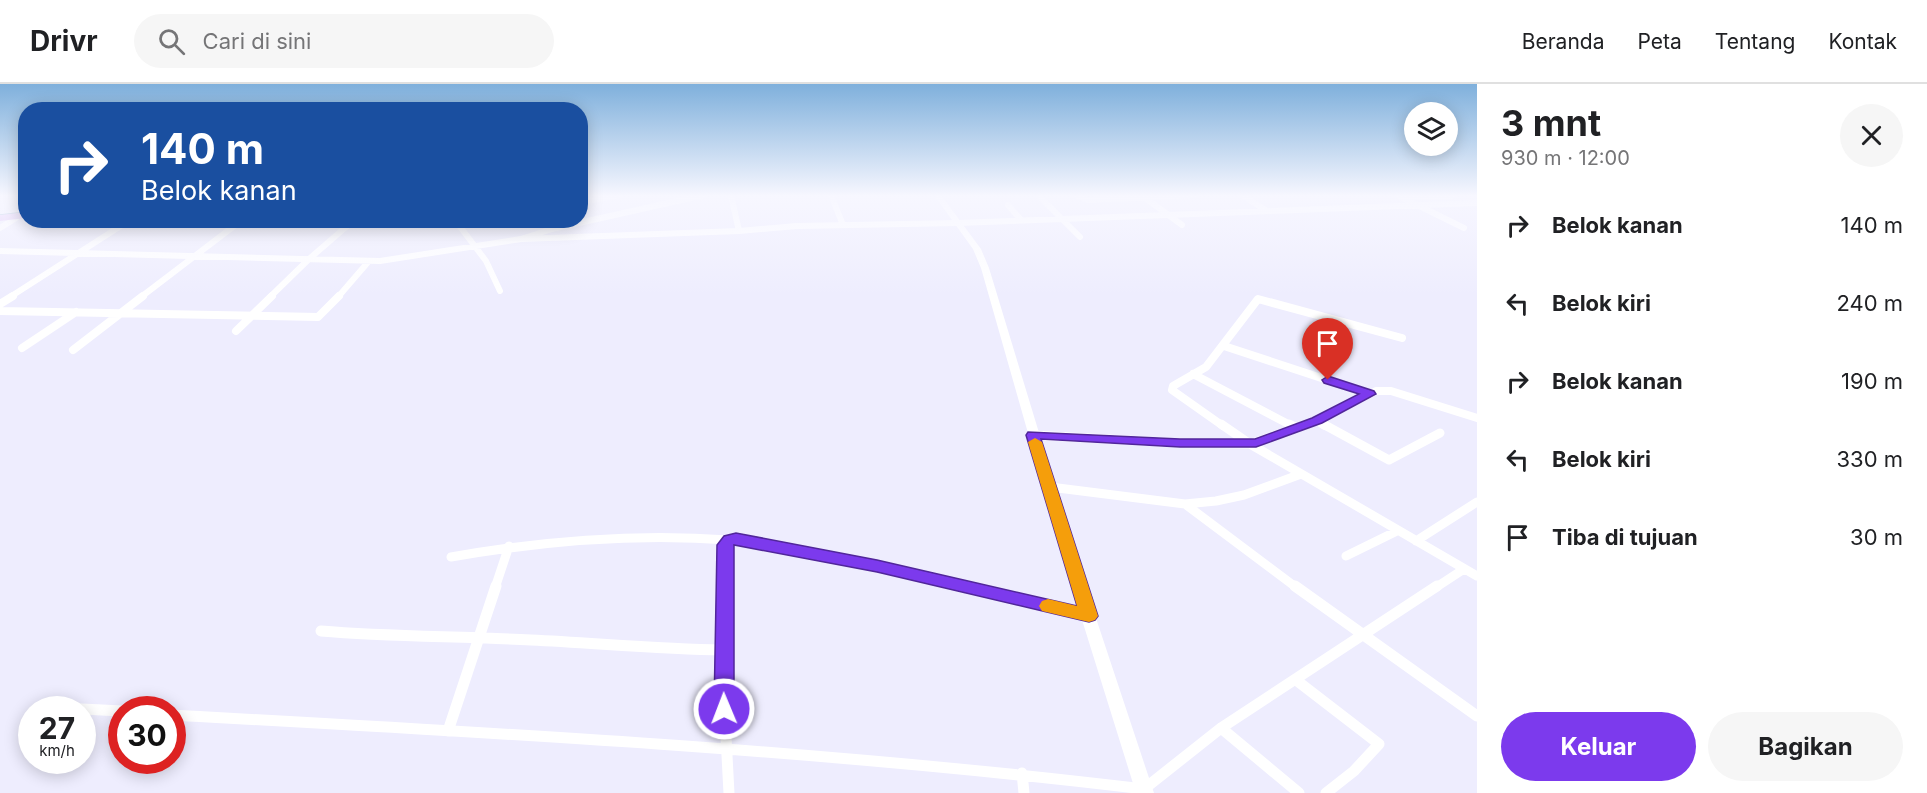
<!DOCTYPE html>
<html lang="id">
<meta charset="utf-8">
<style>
body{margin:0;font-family:Inter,sans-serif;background:#f6f6f6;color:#202124;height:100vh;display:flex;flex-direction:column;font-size:22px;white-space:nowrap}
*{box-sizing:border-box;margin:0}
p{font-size:20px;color:#757577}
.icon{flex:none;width:33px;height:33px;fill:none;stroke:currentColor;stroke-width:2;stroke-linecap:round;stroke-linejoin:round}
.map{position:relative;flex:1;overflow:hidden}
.drawer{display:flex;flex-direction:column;background:#fff;width:450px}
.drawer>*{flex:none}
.banner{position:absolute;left:18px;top:18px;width:570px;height:126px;border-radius:24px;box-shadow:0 3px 15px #0003;background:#1a4fa0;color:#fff;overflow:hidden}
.fabs{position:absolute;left:1404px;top:18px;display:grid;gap:12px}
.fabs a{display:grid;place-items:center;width:54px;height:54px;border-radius:50%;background:#fff;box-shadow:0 3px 15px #0003;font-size:30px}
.speed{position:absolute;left:18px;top:612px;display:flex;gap:12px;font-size:30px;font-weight:700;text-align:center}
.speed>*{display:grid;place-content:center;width:78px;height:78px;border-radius:50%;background:#fff;box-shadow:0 3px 15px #0003;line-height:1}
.speed small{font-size:15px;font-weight:400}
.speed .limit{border:9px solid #d22;background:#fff;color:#111}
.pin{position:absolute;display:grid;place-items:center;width:51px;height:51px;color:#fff;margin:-62px -26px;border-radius:50% 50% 50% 0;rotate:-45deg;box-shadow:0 0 6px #0007}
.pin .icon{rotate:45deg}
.me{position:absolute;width:66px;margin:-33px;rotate:359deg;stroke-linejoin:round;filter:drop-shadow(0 0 4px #0008)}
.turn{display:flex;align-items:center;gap:21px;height:126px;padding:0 24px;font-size:27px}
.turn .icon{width:78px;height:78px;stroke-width:2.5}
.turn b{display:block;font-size:42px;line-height:51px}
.round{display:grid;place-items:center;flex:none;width:63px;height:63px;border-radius:32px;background:#f6f6f6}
.summary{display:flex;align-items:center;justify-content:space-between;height:102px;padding:0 24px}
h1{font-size:36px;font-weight:700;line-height:45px}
.action{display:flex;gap:12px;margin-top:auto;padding:12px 24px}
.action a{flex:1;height:69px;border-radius:36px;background:#7c3aed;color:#fff;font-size:24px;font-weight:700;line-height:69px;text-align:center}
.action a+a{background:#f6f6f6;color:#202124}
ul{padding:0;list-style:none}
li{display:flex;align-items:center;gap:18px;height:78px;padding:0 24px}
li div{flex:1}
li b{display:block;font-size:22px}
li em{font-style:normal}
header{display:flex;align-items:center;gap:36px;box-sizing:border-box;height:84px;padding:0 30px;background:#fff;border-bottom:2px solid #e0e0e0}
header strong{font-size:28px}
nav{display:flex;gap:33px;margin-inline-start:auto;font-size:21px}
.search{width:420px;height:54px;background:#f6f6f6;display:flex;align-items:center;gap:15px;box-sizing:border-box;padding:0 21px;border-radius:33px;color:#757577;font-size:22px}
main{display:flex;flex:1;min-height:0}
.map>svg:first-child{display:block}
</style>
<header>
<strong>Drivr</strong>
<div class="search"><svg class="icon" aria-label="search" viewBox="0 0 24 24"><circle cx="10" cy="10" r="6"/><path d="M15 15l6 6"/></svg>Cari di sini</div>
<nav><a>Beranda</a><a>Peta</a><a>Tentang</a><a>Kontak</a></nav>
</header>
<main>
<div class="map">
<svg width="1477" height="709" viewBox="0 0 1477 709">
<rect width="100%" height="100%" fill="#eeedfe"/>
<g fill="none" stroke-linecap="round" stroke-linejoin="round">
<path stroke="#81aac9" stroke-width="1.5" d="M0,131L26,128"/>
<path stroke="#fff" stroke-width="6" d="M731,111L739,147
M831,111L843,141
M1038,111L1080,153
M1074,111L1088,116L1194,111
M1242,111L1267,127
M1397,111L1464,144
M1144,113L1182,141
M1410,113L1452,112
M580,118L621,111
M1008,121L1021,136
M455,136L486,177L500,207
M0,144L16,134
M521,155L739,147L797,142L958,139L1477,119
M0,167L380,177L521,155L552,145L704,111
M10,213L130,136
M141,213L242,136
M270,213L309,175L354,136
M338,213L369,177"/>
<path stroke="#fff" stroke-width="8" d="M0,220L13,212
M0,227L318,233L339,212
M236,247L272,212
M1224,262L1370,310
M22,264L76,228
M73,266L143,212
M1193,290L1292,342
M1317,337L1325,342
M1223,342L1172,306L1173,302L1206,283L1258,215L1402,254
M1304,342L1376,307H1391L1477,334"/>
<path stroke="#fff" stroke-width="9" d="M1221,340L1250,360L1477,492
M1289,340L1297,344
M1323,340L1389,376L1440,349
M1033,351L1180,359L1250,360L1308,340
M1050,403L1185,420L1216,417L1244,411L1301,390
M1185,420L1297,504
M1416,457L1477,418
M1346,472L1397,447
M451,473C542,457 637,449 729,456
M495,504L509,462
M724,504L725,461L729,456L736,455L877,482L972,504
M1435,504L1464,485"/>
<path stroke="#fff" stroke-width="11" d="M724,502V616L729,709
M966,502L1089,531
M1295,502L1477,632
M321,547C391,553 461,552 531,556C595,559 659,565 723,566
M1296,596L1379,660L1354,687L1326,709
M62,624L122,627
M172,631C497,649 821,666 1144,705L1221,644L1437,502
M1221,644L1299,709
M448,647L496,502
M1022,689L1024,709"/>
<path fill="#fff" fill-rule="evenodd" d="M934,111H941L981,165L989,184L1087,507L1154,709H1136L1073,507L981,184L973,165Z"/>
<path fill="#dcbaf8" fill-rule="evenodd" d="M26,128V134L0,137V131Z"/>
</g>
<linearGradient id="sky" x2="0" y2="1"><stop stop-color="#7fb0dc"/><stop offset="0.53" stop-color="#f7f7ff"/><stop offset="1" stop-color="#f7f7ff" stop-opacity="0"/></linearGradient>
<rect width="1477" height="211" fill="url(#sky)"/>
<path fill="#7c3aed" stroke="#51269a" stroke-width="1.5" d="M1328,292L1374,307L1376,310L1322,339L1256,363H1180L1041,355L1098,532L1095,536L1089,538L877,488L734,461V625L731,631L724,633L717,631L714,625L717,461L724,452L736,449L877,476L1077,522L1026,351L1028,348L1180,355H1255L1312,334L1359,310L1324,299L1322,296Z"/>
<path fill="#f59e0b" d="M1035,354L1042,358L1098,532L1095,536L1089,538L1042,527L1039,522L1042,517L1048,515L1077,522L1028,358Z"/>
</svg>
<div class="fabs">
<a><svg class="icon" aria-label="layers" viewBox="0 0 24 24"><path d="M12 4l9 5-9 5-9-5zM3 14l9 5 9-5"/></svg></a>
</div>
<div class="speed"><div>27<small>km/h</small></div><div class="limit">30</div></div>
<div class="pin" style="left:1328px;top:296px;background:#d93025"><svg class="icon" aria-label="arrive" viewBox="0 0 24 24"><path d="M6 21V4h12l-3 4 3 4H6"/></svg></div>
<svg class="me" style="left:724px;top:625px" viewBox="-20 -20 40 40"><circle r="17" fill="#7c3aed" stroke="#fff" stroke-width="3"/><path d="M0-11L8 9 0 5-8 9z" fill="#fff"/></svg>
<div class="banner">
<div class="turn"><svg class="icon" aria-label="right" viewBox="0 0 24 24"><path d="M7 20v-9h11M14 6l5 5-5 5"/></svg><div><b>140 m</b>Belok kanan</div></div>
</div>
</div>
<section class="drawer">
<div class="summary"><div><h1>3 mnt</h1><p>930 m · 12:00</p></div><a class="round"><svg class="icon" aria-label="close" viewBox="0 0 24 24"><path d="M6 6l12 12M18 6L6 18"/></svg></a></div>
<ul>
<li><svg class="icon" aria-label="right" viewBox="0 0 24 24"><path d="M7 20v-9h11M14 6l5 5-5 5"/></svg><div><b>Belok kanan</b></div><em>140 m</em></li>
<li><svg class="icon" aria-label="left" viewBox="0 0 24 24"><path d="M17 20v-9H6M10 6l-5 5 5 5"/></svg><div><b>Belok kiri</b></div><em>240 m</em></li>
<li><svg class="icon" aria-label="right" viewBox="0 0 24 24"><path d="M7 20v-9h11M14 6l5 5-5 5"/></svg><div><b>Belok kanan</b></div><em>190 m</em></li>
<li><svg class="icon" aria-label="left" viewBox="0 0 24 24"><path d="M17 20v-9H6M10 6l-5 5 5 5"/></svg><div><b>Belok kiri</b></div><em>330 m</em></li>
<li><svg class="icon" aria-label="arrive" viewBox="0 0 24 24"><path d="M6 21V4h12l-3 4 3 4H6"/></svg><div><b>Tiba di tujuan</b></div><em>30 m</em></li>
</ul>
<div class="action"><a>Keluar</a><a>Bagikan</a></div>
</section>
</main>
